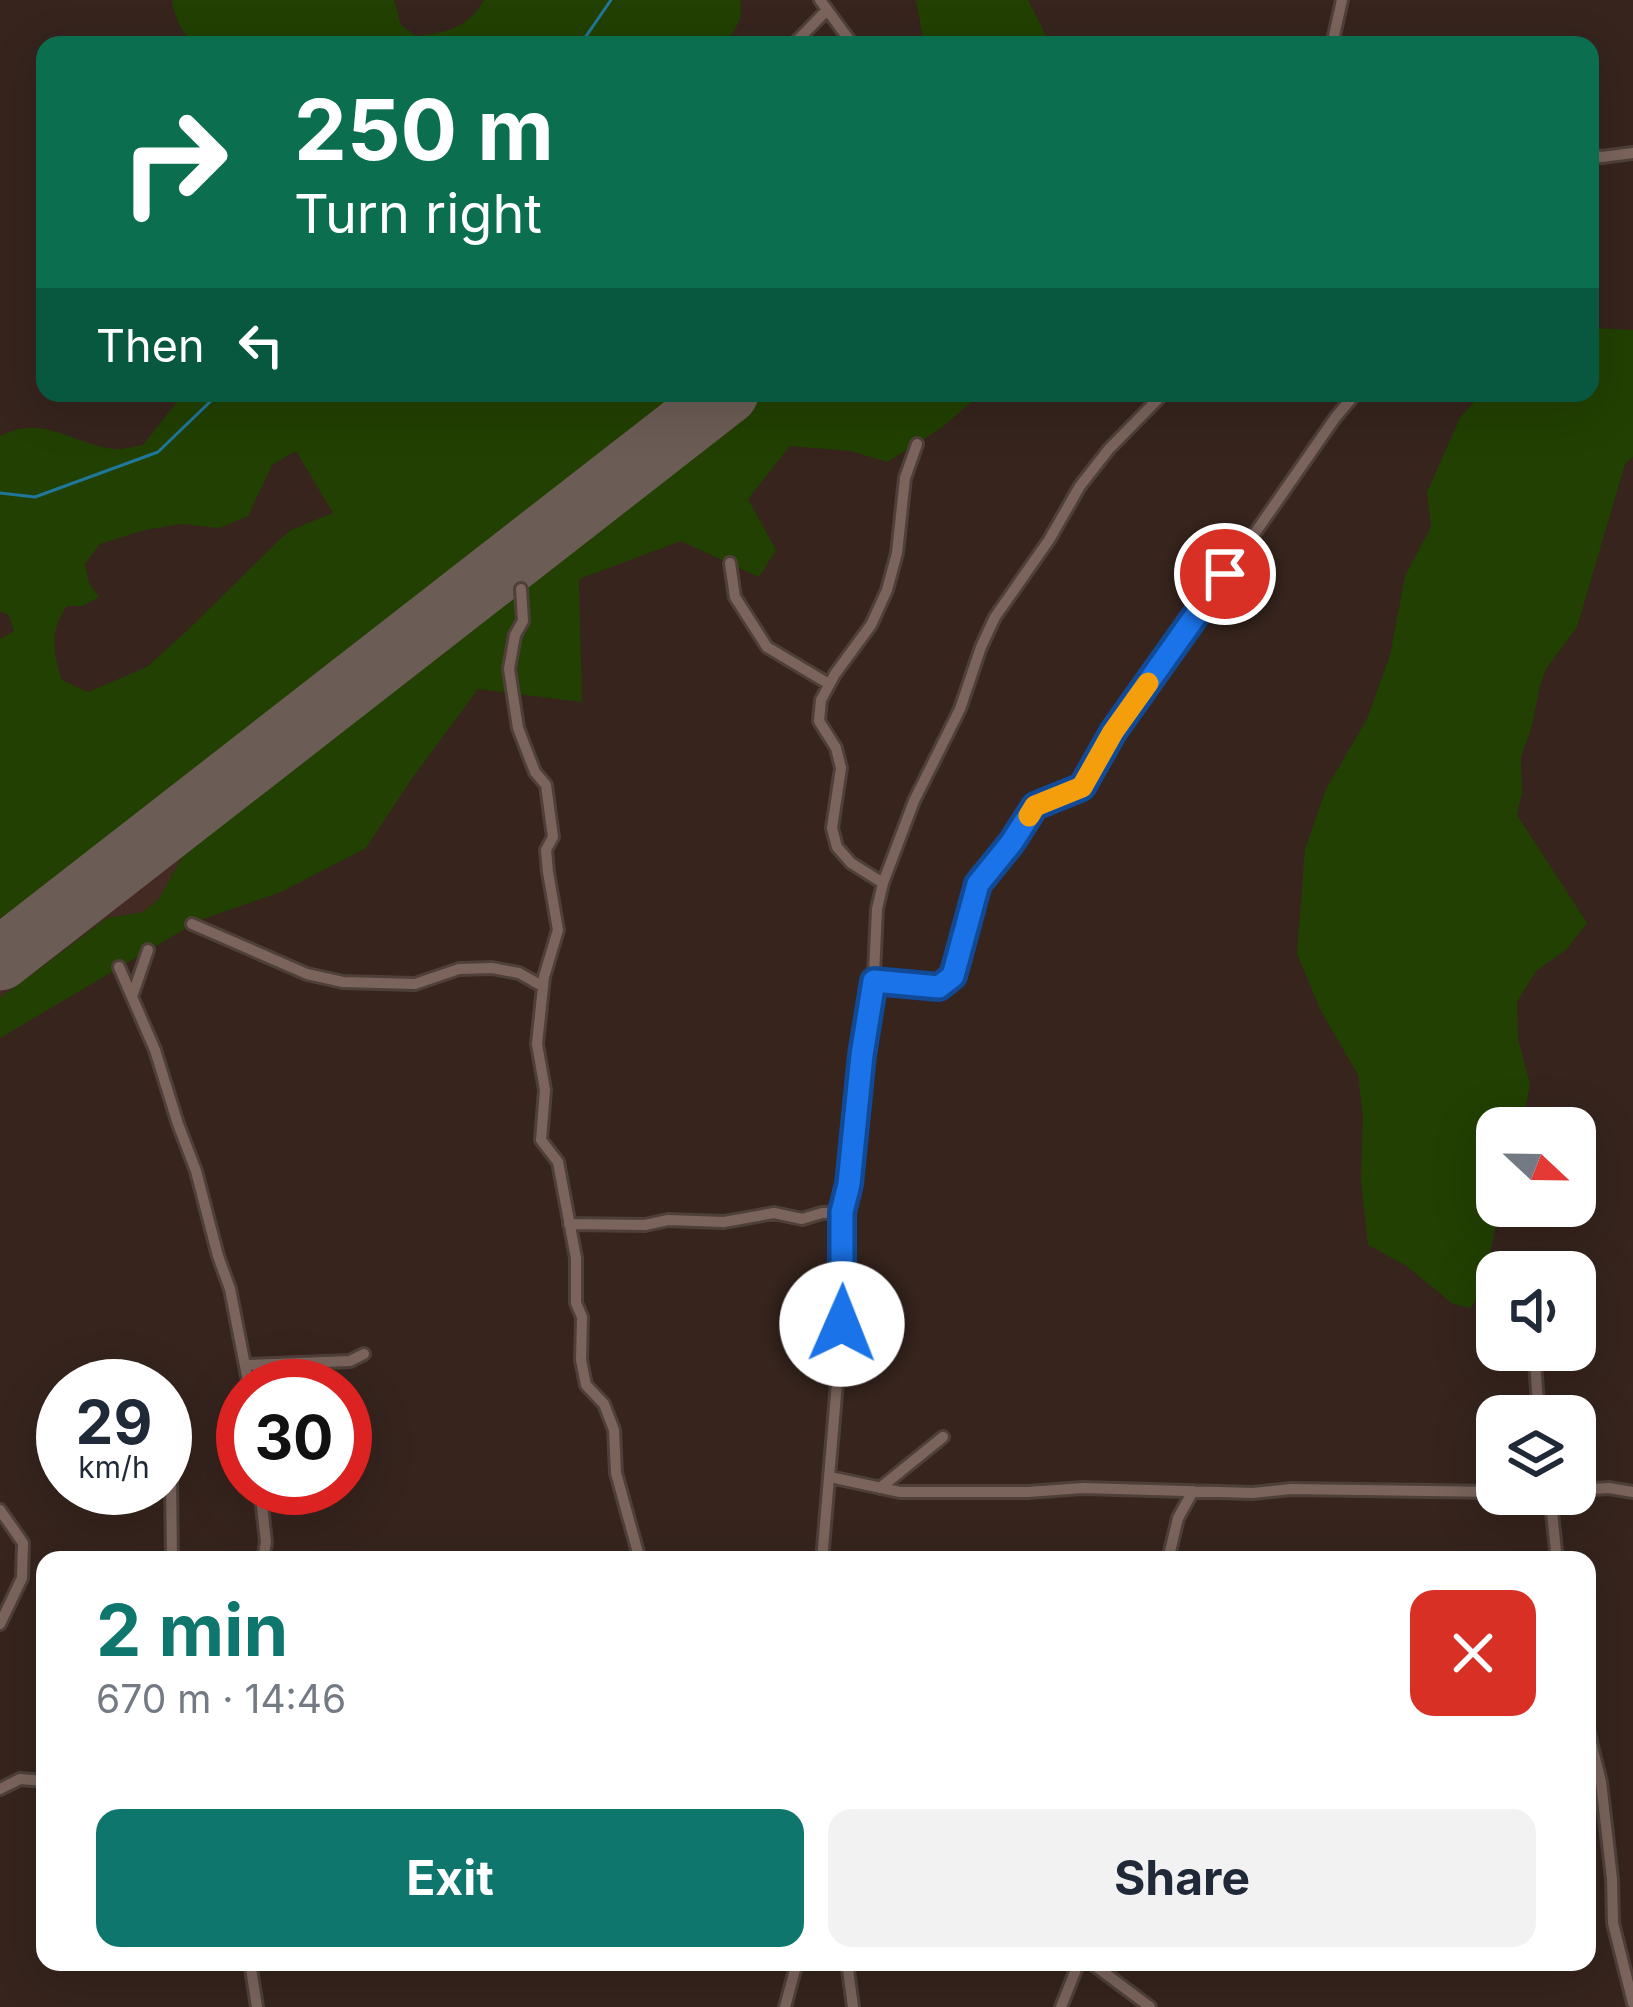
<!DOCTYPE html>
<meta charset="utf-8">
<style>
body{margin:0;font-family:Inter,sans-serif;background:#f2f2f3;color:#1f2937;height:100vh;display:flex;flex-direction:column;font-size:45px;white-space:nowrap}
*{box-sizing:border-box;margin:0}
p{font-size:39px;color:#747a83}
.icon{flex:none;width:66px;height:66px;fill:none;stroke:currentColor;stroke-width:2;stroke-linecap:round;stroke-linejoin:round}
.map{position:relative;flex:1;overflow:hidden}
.details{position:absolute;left:36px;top:1551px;width:1560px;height:420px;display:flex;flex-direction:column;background:#fff;border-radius:24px;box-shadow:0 12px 48px #0002}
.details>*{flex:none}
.hud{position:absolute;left:36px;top:36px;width:1563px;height:366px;border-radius:24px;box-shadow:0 12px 48px #0002;background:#0b6e4f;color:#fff;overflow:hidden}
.needle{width:78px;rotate:112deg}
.buttons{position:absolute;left:1476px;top:1107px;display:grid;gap:24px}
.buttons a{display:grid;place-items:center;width:120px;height:120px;border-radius:24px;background:#fff;box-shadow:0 12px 48px #0002;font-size:60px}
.speed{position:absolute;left:36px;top:1359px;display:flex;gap:24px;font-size:60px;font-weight:700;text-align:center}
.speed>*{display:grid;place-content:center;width:156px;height:156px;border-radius:50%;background:#fff;box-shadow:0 12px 48px #0002;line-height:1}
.speed small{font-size:30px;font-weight:400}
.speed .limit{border:18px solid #d22;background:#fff;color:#111}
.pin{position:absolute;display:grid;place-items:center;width:102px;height:102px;color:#fff;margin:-51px;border:6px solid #fff;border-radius:50%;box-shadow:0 3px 12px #0007}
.me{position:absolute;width:132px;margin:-66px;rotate:1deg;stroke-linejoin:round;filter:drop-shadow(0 0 9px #0008)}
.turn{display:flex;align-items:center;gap:42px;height:252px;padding:0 60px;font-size:54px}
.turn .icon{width:156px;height:156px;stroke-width:2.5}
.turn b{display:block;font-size:84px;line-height:102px}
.then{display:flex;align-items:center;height:114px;padding:0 60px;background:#0003;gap:24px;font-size:45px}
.round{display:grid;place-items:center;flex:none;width:126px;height:126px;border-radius:24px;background:#f2f2f3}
.headline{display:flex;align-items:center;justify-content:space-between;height:204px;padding:0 60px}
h1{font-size:72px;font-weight:700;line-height:90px;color:#0f766e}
.primary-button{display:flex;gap:24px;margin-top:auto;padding:24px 60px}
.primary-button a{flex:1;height:138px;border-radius:24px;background:#0f766e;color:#fff;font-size:48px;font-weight:700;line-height:138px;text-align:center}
.primary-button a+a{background:#f2f2f3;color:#1f2937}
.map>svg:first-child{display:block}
</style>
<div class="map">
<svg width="1633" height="2007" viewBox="0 0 1633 2007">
<rect width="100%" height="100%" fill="#36241d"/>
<path fill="#432b23" d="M710,393H767L206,829L186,850L159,899L143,912L107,918L0,998V941Z"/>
<path fill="#224002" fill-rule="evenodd" d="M172,0H394L401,25L416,36C446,33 468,28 484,0H740C745,19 734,31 723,45H195C182,33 174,17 172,0Z
M916,0H1028L1051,45H921L922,32Z
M1594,328L1633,330V457L1625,464L1577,627L1546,669L1540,686L1531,729L1521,757L1522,793L1517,815L1587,923L1566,950L1536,971L1517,1002L1518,1038L1530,1085L1521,1128H1497V1206H1500L1482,1293L1470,1308L1453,1304L1405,1265L1368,1245L1361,1180L1363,1116L1358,1075L1321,1011L1297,954L1305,849L1326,789L1367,719L1390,655L1405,576L1431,527L1427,492L1460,418L1482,393H1590V329Z
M184,393H710L0,941V639L14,631L9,615L0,611V436C43,414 73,444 114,449C123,450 134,446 143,445ZM296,451L333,513L291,530L279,540L190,628L147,667L88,692L62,680C53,653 49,630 67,606H83L99,597L89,583L85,564L100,544L145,530L181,524L220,528L248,516L272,465Z
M767,393H982L940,429L887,462L850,451L790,446L748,499L776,550L759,577L681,541L579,579L582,702L478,689L411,780L366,848L281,892L200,920L0,1038V998L107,918L143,912L159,899L186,850L206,829Z"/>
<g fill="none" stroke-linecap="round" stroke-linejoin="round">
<path stroke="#1f779a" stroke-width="3" d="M580,45L611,0
M0,493L35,497L158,452L214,398L222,393"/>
<path stroke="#6c5c56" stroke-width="63" d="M0,959L727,393"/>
<g stroke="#4e3f39" stroke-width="16">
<path id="street" d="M820,0L853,45
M793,45L827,10
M1332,45L1342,0
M1590,155L1602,157L1633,153
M730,563L735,597L767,647L829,684
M521,589L523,621L515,635L509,669L518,728L535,772L546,785L553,837L546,850L548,872L558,930L544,977L537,1044L545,1090L541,1140L558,1162L576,1258V1303L582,1317L581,1360L586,1385L604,1404L614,1430L616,1473L640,1560
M883,883L851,863L837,847L832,828L841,768L836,748L819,721L821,700L835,674L871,625L887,590L897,553L905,478L917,444
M192,924L307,974L343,982L415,984L459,969L492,968L519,973L542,986
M119,967L155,1050L178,1124L196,1171L218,1256L230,1289L249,1386
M874,981L939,987L953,976L978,884L1013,842L1035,806L1082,787L1113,732L1182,638L1335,418L1356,393
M133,994L148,950
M569,1224L645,1225L668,1220L724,1222L774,1213L802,1219L822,1213L842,1212
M1534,1350L1539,1416
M247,1365L350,1361L364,1354
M165,1426L171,1478L172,1560
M830,1477L900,1492H1028L1083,1488L1253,1493L1291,1489L1497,1492
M260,1488L266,1542L263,1560
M880,1488L943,1437
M1575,1490L1609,1488L1633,1492
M1550,1494L1557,1560
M0,1510L23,1543L22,1578L0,1624
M822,1560L842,1324V1212L853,1156L862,1055L873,996L877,909L883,883L914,801L960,709L981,647L995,617L1049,540L1080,486L1109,449L1164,393
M1168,1560L1178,1518L1193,1491
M1587,1726L1601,1782L1612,1879L1613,1923L1633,2003
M0,1789L20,1779L45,1781
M250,1962L257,2007
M847,1962L853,2007
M1090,1962L1150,2007
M785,2007L797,1962
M1061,2007L1079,1962"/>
</g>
<use href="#street" stroke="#7a645c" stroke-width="10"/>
</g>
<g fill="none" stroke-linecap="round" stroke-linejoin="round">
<g stroke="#114b97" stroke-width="30">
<path id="route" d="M842,1324V1212L849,1184L862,1055L874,981L939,987L953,976L978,884L1012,842L1035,806L1082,787L1113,732L1225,574"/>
</g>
<use href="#route" stroke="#1a73e8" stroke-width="21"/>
<path stroke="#f59e0b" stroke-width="21" d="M1029,816L1035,806L1082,787L1113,732L1148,683"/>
</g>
</svg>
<div class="buttons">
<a><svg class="needle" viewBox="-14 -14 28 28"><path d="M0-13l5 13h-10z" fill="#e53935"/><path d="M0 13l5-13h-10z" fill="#747a83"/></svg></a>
<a><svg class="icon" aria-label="sound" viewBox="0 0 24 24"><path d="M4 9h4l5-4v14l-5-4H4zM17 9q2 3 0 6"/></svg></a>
<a><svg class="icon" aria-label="layers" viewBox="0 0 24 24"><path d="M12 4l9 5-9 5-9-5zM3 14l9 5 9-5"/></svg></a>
</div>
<div class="speed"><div>29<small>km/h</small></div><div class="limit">30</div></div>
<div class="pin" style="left:1225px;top:574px;background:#d93025"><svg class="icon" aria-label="arrive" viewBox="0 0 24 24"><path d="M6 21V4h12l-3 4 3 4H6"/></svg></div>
<svg class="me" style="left:842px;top:1324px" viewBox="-20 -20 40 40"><circle r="19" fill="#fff"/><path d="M0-13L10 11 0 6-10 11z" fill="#1a73e8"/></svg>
<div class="hud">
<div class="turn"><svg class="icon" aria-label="right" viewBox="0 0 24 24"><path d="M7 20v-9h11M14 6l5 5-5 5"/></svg><div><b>250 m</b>Turn right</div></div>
<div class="then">Then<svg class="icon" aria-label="left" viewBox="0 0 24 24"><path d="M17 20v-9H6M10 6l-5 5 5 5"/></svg></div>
</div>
<section class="details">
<div class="headline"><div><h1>2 min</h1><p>670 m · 14:46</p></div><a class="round" style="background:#d93025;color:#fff"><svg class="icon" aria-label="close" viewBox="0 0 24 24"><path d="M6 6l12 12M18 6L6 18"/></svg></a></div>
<div class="primary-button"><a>Exit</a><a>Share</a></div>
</section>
</div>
